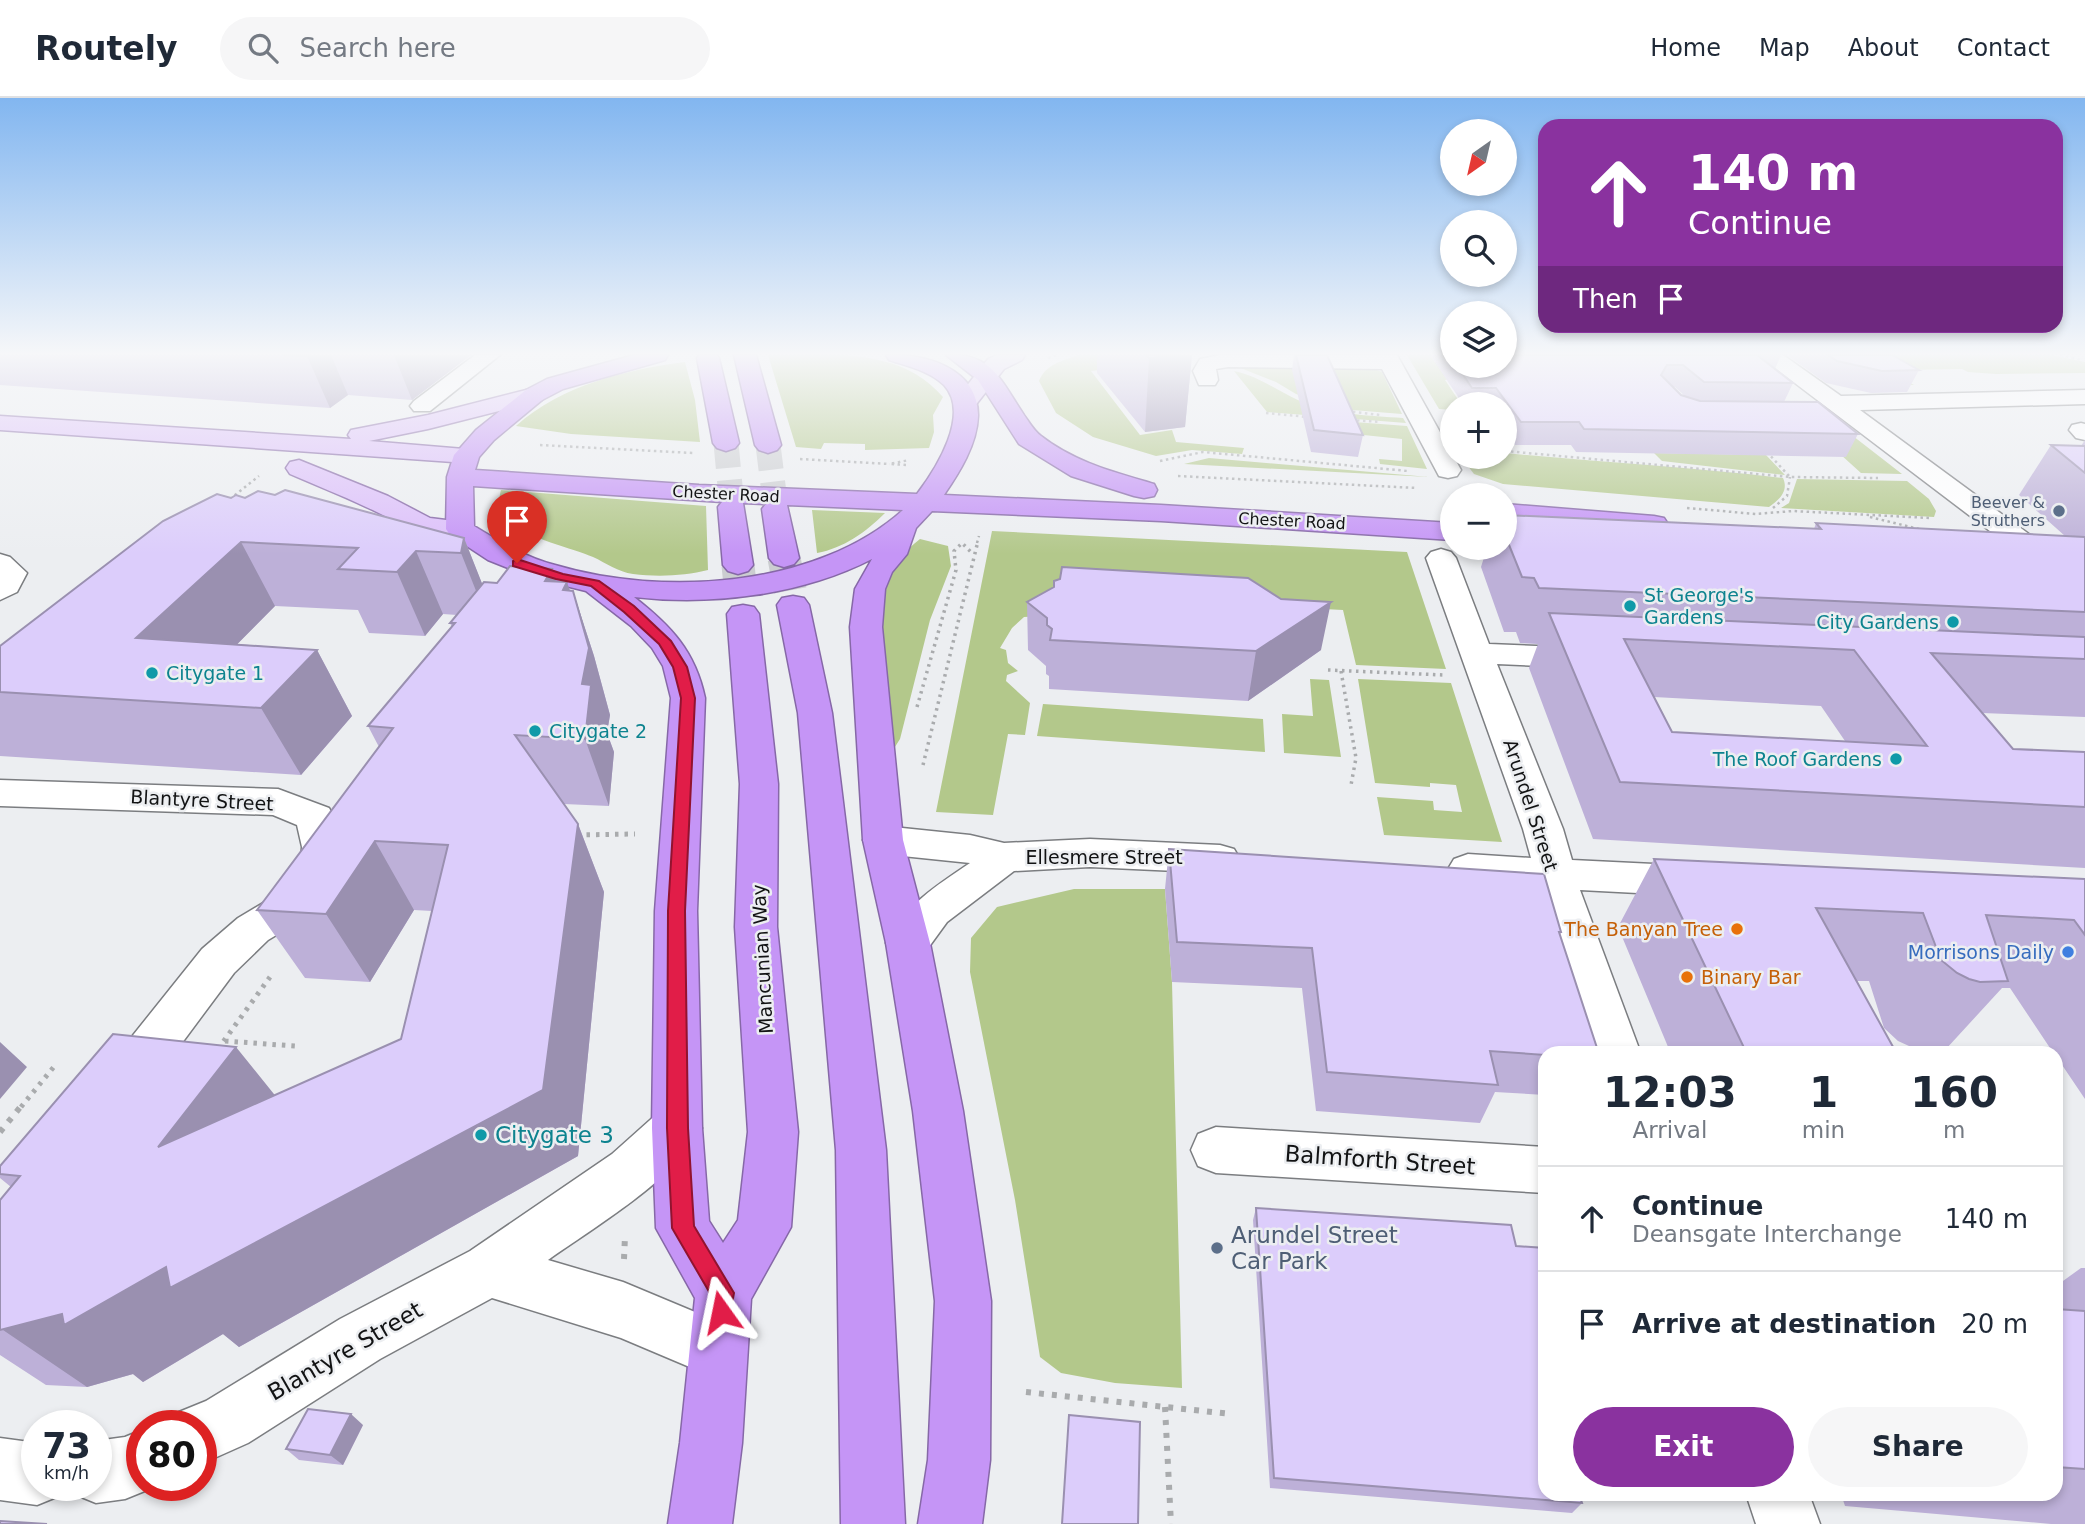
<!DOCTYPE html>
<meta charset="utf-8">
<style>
body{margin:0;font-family:"DejaVu Sans",sans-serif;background:#f6f6f7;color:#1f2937;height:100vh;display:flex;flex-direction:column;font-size:26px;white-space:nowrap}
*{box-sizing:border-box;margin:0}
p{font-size:23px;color:#747a83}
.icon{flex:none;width:38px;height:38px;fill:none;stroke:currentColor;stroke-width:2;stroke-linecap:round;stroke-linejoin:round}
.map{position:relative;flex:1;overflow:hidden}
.panel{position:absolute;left:1538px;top:948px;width:525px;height:455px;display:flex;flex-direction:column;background:#fff;border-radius:21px;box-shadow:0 4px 10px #0003}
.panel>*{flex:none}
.banner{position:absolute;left:1538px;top:21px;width:525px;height:214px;border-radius:21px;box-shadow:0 4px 10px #0003;background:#8a329f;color:#fff;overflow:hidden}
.needle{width:46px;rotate:214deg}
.tools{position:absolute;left:1440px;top:21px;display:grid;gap:14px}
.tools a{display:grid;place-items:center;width:77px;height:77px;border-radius:50%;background:#fff;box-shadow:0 4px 10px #0003;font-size:35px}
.speed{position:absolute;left:21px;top:1312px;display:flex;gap:14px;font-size:35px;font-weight:700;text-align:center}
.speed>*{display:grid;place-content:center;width:91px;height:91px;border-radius:50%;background:#fff;box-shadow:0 4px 10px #0003;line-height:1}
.speed small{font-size:18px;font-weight:400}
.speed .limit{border:10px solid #d22;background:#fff;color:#111}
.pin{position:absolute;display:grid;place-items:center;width:60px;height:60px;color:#fff;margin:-72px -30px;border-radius:50% 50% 50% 0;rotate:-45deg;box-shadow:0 0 7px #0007}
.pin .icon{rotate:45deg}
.me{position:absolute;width:77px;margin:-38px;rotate:348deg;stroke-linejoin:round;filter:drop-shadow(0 0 5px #0008)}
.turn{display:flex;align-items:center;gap:24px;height:147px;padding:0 35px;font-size:32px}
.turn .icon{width:91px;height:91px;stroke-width:2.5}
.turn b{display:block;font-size:49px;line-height:60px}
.then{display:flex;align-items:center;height:66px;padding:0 35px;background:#0003;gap:14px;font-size:26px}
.eta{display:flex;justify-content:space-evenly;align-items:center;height:119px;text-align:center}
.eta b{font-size:42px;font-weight:800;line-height:49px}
.button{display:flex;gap:14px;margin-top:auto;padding:14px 35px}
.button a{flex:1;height:80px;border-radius:42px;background:#8a329f;color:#fff;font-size:28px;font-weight:800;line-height:80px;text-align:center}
.button a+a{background:#f6f6f7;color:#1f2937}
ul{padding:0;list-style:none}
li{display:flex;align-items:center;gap:21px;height:105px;padding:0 35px;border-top:2px solid #e0e1e3}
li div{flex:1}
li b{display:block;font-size:26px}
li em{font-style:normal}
header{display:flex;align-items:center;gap:42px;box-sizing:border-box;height:98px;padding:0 35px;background:#fff;border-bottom:2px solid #e0e1e3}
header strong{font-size:33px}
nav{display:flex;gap:38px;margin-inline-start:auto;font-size:24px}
.search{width:490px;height:63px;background:#f6f6f7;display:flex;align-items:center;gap:18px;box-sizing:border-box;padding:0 24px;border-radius:38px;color:#747a83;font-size:26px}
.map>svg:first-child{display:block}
</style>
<header>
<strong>Routely</strong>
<div class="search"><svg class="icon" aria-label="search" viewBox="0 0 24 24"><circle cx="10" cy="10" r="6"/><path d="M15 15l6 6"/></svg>Search here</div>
<nav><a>Home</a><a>Map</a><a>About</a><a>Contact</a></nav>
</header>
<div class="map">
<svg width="2085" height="1426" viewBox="0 0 2085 1426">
<rect width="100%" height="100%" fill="#eceef1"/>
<path fill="#b3c88b" d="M768,257C828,257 900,248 943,299L933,317L934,334L929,350L865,352V346L824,345L821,351L796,349Z
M1078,257H1138L1143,267L1091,273L1140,337L1172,332L1176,344L1244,350L1242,356L1192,352L1156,358L1093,339L1056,315L1039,283C1046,266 1062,263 1078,257Z
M1407,257H1436L1451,281L1445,282L1461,306H1452V312L1439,311Z
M1835,257H2051L2085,264V275L1996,276L1968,274L1962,271L1901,272L1898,278L1914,287H1906Z
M685,264L695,302L700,344L571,336L516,328C562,287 625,272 685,264Z
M1238,269L1374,271L1382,274L1402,316L1340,311L1296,296L1276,284Z
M1234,273C1259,278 1277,293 1300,303C1332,316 1369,318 1403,320L1406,325L1267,314Z
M1354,324L1407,328L1427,371L1380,366L1379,361L1402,363V341L1354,336Z
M1820,338H1853L1902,376L1861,375Z
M1505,355C1598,364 1690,369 1783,380C1789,393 1779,402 1769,409L1503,386L1474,376L1461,359H1505Z
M1654,355L1766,357L1785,377L1662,363Z
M1209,360L1429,379L1184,366Z
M1797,381L1907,383L1929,401L1936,413L1934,419L1781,410L1789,405Z
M501,392L706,408L708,472C685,478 657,479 633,476C618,474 606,465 593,459C567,447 488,435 501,392Z
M812,412L885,415C866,434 844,450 817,455Z
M992,433L1407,454L1446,571L1356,567L1343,512L1248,507L1024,519L1012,530L1000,550L1006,552L1008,565L1018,573L1007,577L1006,583L1030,605L1025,637L1008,636L993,717L936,714Z
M920,441L948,448L951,468L930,522L900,641L886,663C883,613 871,529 886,483C892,466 906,452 920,441Z
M1310,581L1329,582L1341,659L1284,655L1282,616L1313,618Z
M1358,581L1451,585L1502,744L1384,737L1377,699L1433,703L1434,712L1462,714L1456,687L1430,685V689L1375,685Z
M1043,606L1263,621L1265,654L1037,638Z
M1074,791H1165L1172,884L1182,1290L1115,1285L1061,1275L1040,1259L1015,1102L970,874L971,840L997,809Z"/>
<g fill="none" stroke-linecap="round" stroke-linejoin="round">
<path stroke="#cbcdd0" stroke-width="25" stroke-dasharray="25 12" stroke-linecap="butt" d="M726,345L732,409
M768,347L776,411"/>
<path stroke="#cbcdd0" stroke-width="33" stroke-dasharray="33 17" stroke-linecap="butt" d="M784,460L793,507
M738,467L743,516"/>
<g stroke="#7b7d80" stroke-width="3">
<path id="minor" d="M475,257H500L430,313H414L410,308L414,303Z
M1221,257H1397L1461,372L1457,378L1448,380L1439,378L1382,271L1228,269L1216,271L1218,282L1215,287H1199L1193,273L1200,261Z
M1758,257H1783L1841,298L2085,292V306L1860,312L2052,453L2057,459L2052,465L2042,468L2032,465Z
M2081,325L2085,326V342L2076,340L2069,332L2072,327Z
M1441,451L1451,454L1456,460L1489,546L1586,550L1598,553L1602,560L1598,567L1586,570L1497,566L1563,731L1572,762L1695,768L1710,772L1716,783L1710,794L1695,798L1580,792L1641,956H1594L1538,789L1468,786L1454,781L1448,771L1454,761L1468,756L1531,760L1523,731L1426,460L1431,454Z
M0,456L10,459L27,475L17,494L0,502Z
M0,682L278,691L329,710L334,719L342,749L341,766L327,798L303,821L268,842L234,875L144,996L127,1002L110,996L103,981L110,966L202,851L238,820L273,799L295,778L301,766L302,749L297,727L273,717L0,708Z
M883,728L970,737L1004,745L1090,741L1220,747L1234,751L1240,761L1234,771L1220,775L1090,769L1014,773L947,824L923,857L908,862L893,857L886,845C908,805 933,790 970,765L883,756L869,752L863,742L869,732Z
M677,1008L695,1014L702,1030C679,1079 593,1130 548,1162L623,1184L738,1232L747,1252L738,1272L718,1281L621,1240L492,1200L380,1261L248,1345L201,1366V1328H174L179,1314L206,1303L340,1221L470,1153L612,1056L659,1014Z
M1216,1029L1545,1049V1095L1216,1075L1198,1068L1191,1052L1198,1036Z
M142,1332V1388H157L125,1401L96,1405L74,1396L71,1388H96V1343L125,1339Z
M0,1340L37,1345V1388H63L59,1398L37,1407L0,1402Z
M1746,1396H1809L1820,1426H1756Z"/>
</g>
<g stroke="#8668a7" stroke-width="3">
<path id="major" d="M997,257H1025L1022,262L1004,271L974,309H958L954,304L958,299L988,261Z
M534,290L542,292L546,297L542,302L428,331L369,343L476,352L480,357L476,362L467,365L0,332V318L351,341L348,337L351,332L428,317Z
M299,362L388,398L430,420L470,425L474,431L470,437C430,447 400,424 366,409C341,397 315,387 290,376L286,370L290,364Z"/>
</g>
<g stroke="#8668a7" stroke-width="3">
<path id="highway" d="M634,257H668L665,262L563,291L542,302L494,342L479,359L475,372L699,387L917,396C936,371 971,316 944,287C930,273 907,268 889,262L886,257C924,255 979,270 978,318C977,347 959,375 944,397L1161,407L1452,425V442L1161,423L932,413L916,430L907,456L892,474L885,491L882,529L903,742L930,845L963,1013L991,1203L990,1362L982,1426H918L928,1362L935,1203L913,1013L886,845L863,742L850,529L855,491L872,461C802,497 712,508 634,499C671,528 695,553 705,600L697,813L702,1030L709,1123L723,1145L738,1122L748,1034L735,829L740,686L727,516L732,509L743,507L754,509L759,516L778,686L777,829L798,1034L791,1129L751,1201L742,1345L732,1426H668L680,1345L695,1200L656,1130L652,1030L655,813L671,600L663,568L652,550L631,528L586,493L533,480L488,462L450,437L446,431L447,379L454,357L476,332L526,292L547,281ZM473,388L722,404L718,409L723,467L728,473L738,476L748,473L753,467L743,405L766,406L762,411L769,460L774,466L784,469L794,466L799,460L787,407L903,412C816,490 663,499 555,467C525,459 500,444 474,428Z
M699,257H717L719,260L739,345L735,350L726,353L717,350L713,345L697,260Z
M734,257H756L781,347L777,352L768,355L759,352L755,347Z
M946,257C992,254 1001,283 1024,317C1029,324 1034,333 1041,338C1074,364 1114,374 1154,386L1157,392L1154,398L1144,400L1134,398L1071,378L1019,346L978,282Z
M1505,406L1654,418L1664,420L1668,426L1664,432L1654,434L1505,422Z
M793,498L804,500L809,507L832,615L886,1052L905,1426H841L836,1052L798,615L777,507L782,500Z"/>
</g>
<path stroke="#a9abad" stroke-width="2.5" stroke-dasharray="2.5 3.5" stroke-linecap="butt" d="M2060,257L2082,262
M1048,260L1057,257
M1347,313L1380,317
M1266,315L1308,319
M1351,322L1381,324
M540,347L693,355
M1505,353L1790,379L1878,380
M1767,354L1789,378
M800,361L890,366
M1160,363L1203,354L1408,373
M906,367L890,366L909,362
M1178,378L1417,390
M230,401L259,378
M1687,410L1756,416L1793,413L1930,420
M1773,410L1787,398L1790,379
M1870,419L1923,432
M977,445L979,438"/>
<path stroke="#a9abad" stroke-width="3.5" stroke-dasharray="2.5 4.5" stroke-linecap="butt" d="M1328,572L1443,577
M1341,573L1356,660L1351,687
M917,609L956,472L954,453L962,445L973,456
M923,667L978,443"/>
<path stroke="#a9abad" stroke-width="5" stroke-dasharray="3.5 6" stroke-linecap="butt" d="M577,737L635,736
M225,943L295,948
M218,951L270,879
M21,1009L57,965"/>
<path stroke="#a9abad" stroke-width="6" stroke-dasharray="5 8" stroke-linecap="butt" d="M0,1034L22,1007
M624,1161L625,1138
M1026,1294L1231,1316
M1165,1309L1171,1426"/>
<use href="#minor" fill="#fff" fill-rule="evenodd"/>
<use href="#major" fill="#dcbffa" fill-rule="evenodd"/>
<use href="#highway" fill="#c595f6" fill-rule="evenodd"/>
</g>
<path fill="#bdb0d8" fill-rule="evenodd" d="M0,257H471L412,302L348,297L330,310L0,287Z
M1097,257H1192L1185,329L1145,334L1097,275Z
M1294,257H1327L1363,337L1358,359L1311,354L1292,272Z
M1430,257H1452V268H1505V257H1781L1775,271L1793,285L1784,304L1858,336L1846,359L1576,354L1571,347H1515L1505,333V306H1463ZM1673,289H1675L1686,299L1681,297Z
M1787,257H1892L1919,272L1907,294L1871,295L1826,285Z
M2085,342V619L1982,615L2013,651L2085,654V770L1593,741L1529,570L1538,546L1520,545L1516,534H1504L1481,469L1487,450H1505V417L1814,431L1816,425L2065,438L2019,397L2051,347L2081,348ZM1654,599L1821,608L1845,643L1672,634Z
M275,397L464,440L482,486L497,485L552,471L556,484L570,492L573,493L594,558L610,617L607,635L614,654L609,708L564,706L578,726L604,794L578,1058L239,1249L223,1236L143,1284L133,1276L87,1289L46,1287L0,1257V1102L11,1089L0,1080V1068L275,997L401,941L432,813L414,812L370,884L305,880L257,812L379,649L368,628L452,529L450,525L457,517L443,516L425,538L369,535L358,512L275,508L237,546L317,552L352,618L301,677L0,658V548L231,400Z
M1027,504L1321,552L1248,603L1049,591V578L1046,576V568L1028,552Z
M1169,751L1561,834L1560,837L1545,956V997L1495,994L1480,1025L1316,1013L1302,890L1172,884L1165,791Z
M1654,761L2085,781V1001L2056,958V956H2054L2010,890H2002L1946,951H1920L1909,948L1898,943L1884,930L1869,883H1857L1897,956H1671L1618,829Z
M1256,1110L1545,1396L1582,1405L1572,1415L1270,1390L1253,1122Z
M2081,1170H2085V1426H2051L1845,1408L1841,1396H2056V1188Z
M363,1327L343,1367L299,1362L286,1351Z"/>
<path fill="#9a90b0" d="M309,257H331L348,297L330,310L307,258Z
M394,257H471L412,302Z
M1179,257H1192L1185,329L1145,334L1149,260Z
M464,440L489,503L486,518L461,455Z
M241,444L275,508L178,606L136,540Z
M416,453L443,516L425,538L397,474Z
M552,471L573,535L545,483Z
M567,484L588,547L573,493L594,558L610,617L607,635L614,654L609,708L585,641L582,586L563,492Z
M1331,504L1321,552L1248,603L1256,553Z
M317,552L352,618L301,677L261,610Z
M578,726L604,794L578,1058L239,1249L223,1236L143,1284L133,1276L87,1289L3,1232L166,1169L543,992Z
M375,743L414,812L370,884L326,816Z
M0,944L27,969L0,1001Z
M236,949L290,1016L158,1049Z
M351,1316L363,1327L343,1367L330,1357Z"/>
<path fill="#dccdfb" stroke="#9a90b0" stroke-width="2" fill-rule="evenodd" d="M284,257H309L307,258Z
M1146,257H1179L1149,260Z
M1296,257H1327L1363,337L1314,332Z
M1505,257H1757L1793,285L1704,284L1683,267H1667L1661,277L1681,297L1700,303L1818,304L1858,336L1584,331L1579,324H1521L1496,290H1472L1457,268H1505Z
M1828,257H1892L1919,272L1882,273L1837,263Z
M2051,347L2085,348V375Z
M285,392L464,440L461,455L416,453L397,474L338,471L358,450L241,444L136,540L317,552L261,610L0,594V548L163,423L217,396L231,400L236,397L245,400L258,393L275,397Z
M1505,417L1821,431L1816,425L2085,439V514L1539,490L1534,480L1522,479L1505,437Z
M510,468L552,471L545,483L567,484L563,492L573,493L589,550L582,586L591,587L585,641L515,637L578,726L543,992L170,1190L166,1169L64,1227L62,1216L0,1232V1102L20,1078L0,1076V1068L113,936L236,949L158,1049L401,941L448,747L375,743L326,816L257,812L393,630L368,628L455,525H450L484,484L497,485Z
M1062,469L1248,480L1281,501L1331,504L1256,553L1050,542L1052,531L1047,527V520L1027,504L1054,489V483L1060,481Z
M1549,515L2085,539V561L1931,555L2013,651L2085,654V709L1620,684ZM1624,541L1854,552L1927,648L1672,634Z
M1169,751L1544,776L1561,834H1559L1599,956H1545V957L1490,953L1498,987L1327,974L1312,850L1177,844Z
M1654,761L2085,781V837L2074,822L1986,817L2008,883L1980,884L1969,881L1957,875L1941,862L1923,815L1816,810L1897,956H1747Z
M1256,1110L1511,1127L1516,1148L1545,1150V1396H1579L1582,1405L1274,1380Z
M2056,1211L2085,1213V1371L2056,1369Z
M308,1311L351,1316L330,1357L286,1351Z
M1069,1317L1140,1324L1138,1426H1062Z
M0,1423L47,1426H0Z"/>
<linearGradient id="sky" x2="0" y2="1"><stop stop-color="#82b6f0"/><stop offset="0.56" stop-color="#f6f7f9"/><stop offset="1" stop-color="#f6f7f9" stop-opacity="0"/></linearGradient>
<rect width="2085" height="456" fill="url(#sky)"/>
<path fill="#e11d48" stroke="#92132f" stroke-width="2" d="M517,461L563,476L599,483L634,508L671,543L687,569L695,600L685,813L688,1030L694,1128L734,1195L729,1222L721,1226L713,1222L709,1214L711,1197L672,1130L667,1030L668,813L681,600L673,569L659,546L624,514L591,488L556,481L513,468V463Z"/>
<g fill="#5c6f8a" stroke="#eceef1" stroke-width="2.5">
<circle cx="2059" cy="413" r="7"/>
<circle cx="1217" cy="1150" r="7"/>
</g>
<g fill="#0f9aa8" stroke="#eceef1" stroke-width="2.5">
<circle cx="1630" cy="508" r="7"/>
<circle cx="1953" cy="524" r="7"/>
<circle cx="152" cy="575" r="7"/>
<circle cx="535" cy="633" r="7"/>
<circle cx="1896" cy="661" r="7"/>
<circle cx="481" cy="1037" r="7"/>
</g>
<g fill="#e8710a" stroke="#eceef1" stroke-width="2.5">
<circle cx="1737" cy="831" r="7"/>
<circle cx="1687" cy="879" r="7"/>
</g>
<circle fill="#3f7fe0" stroke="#eceef1" stroke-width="2.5" cx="2068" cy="854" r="7"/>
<g text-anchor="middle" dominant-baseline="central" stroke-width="5" stroke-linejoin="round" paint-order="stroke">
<g font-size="16" fill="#121314" stroke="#eceef1">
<text transform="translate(726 396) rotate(3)">Chester Road</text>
<text transform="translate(1292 423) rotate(3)">Chester Road</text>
</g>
<g font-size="16" fill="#4e5e75" stroke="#eceef1" text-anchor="end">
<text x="2045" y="404">Beever &amp;<tspan x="2045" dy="18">Struthers</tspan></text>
</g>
<g font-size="19" fill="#0d838f" stroke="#eceef1" text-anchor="start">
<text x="1644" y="497">St George's<tspan x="1644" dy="22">Gardens</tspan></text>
<text x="1939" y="524" text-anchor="end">City Gardens</text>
<text x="166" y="575">Citygate 1</text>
<text x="549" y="633">Citygate 2</text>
<text x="1882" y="661" text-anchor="end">The Roof Gardens</text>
</g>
<g font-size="19" fill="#121314" stroke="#eceef1">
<text transform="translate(202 702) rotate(3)">Blantyre Street</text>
<text transform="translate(1531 707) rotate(72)">Arundel Street</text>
<text x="1104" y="759">Ellesmere Street</text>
<text transform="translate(762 861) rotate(-93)">Mancunian Way</text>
</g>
<g font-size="19" fill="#c56008" stroke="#eceef1" text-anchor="end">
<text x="1723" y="831">The Banyan Tree</text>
<text x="1701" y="879" text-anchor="start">Binary Bar</text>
</g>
<g font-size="19" fill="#366cbe" stroke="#eceef1" text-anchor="end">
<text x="2054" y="854">Morrisons Daily</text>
</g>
<g font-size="23" fill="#0d838f" stroke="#eceef1" text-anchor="start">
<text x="495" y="1037">Citygate 3</text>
</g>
<g font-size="23" fill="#121314" stroke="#eceef1">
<text transform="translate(1380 1062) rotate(4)">Balmforth Street</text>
<text transform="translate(345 1253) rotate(-30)">Blantyre Street</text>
</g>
<g font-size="23" fill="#4e5e75" stroke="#eceef1" text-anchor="start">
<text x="1231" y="1137">Arundel Street<tspan x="1231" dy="26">Car Park</tspan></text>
</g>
</g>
</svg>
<div class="tools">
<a><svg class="needle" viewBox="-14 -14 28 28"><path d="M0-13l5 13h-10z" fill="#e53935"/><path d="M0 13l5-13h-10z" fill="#747a83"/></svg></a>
<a><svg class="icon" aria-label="search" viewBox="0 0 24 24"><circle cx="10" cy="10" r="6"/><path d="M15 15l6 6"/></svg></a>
<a><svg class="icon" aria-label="layers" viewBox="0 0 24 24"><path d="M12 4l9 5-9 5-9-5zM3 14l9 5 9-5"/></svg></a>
<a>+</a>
<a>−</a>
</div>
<div class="speed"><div>73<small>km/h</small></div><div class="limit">80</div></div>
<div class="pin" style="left:517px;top:465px;background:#d93025"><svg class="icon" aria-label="arrive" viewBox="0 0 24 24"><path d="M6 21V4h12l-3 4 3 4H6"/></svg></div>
<svg class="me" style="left:721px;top:1214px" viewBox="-20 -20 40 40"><path d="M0-17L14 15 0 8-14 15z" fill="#e11d48" stroke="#fff" stroke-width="4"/></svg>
<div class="banner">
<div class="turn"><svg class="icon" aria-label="ahead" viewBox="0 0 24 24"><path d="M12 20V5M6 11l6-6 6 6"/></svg><div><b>140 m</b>Continue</div></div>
<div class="then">Then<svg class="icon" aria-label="arrive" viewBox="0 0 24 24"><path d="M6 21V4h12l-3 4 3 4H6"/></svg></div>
</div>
<section class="panel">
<div class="eta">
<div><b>12:03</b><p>Arrival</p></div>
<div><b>1</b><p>min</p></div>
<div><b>160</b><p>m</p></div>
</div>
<ul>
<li><svg class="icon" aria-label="ahead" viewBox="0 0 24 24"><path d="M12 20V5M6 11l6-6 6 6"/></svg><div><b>Continue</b><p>Deansgate Interchange</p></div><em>140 m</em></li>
<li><svg class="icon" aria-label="arrive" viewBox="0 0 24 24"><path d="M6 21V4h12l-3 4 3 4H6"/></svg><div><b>Arrive at destination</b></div><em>20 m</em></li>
</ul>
<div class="button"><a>Exit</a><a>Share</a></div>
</section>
</div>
